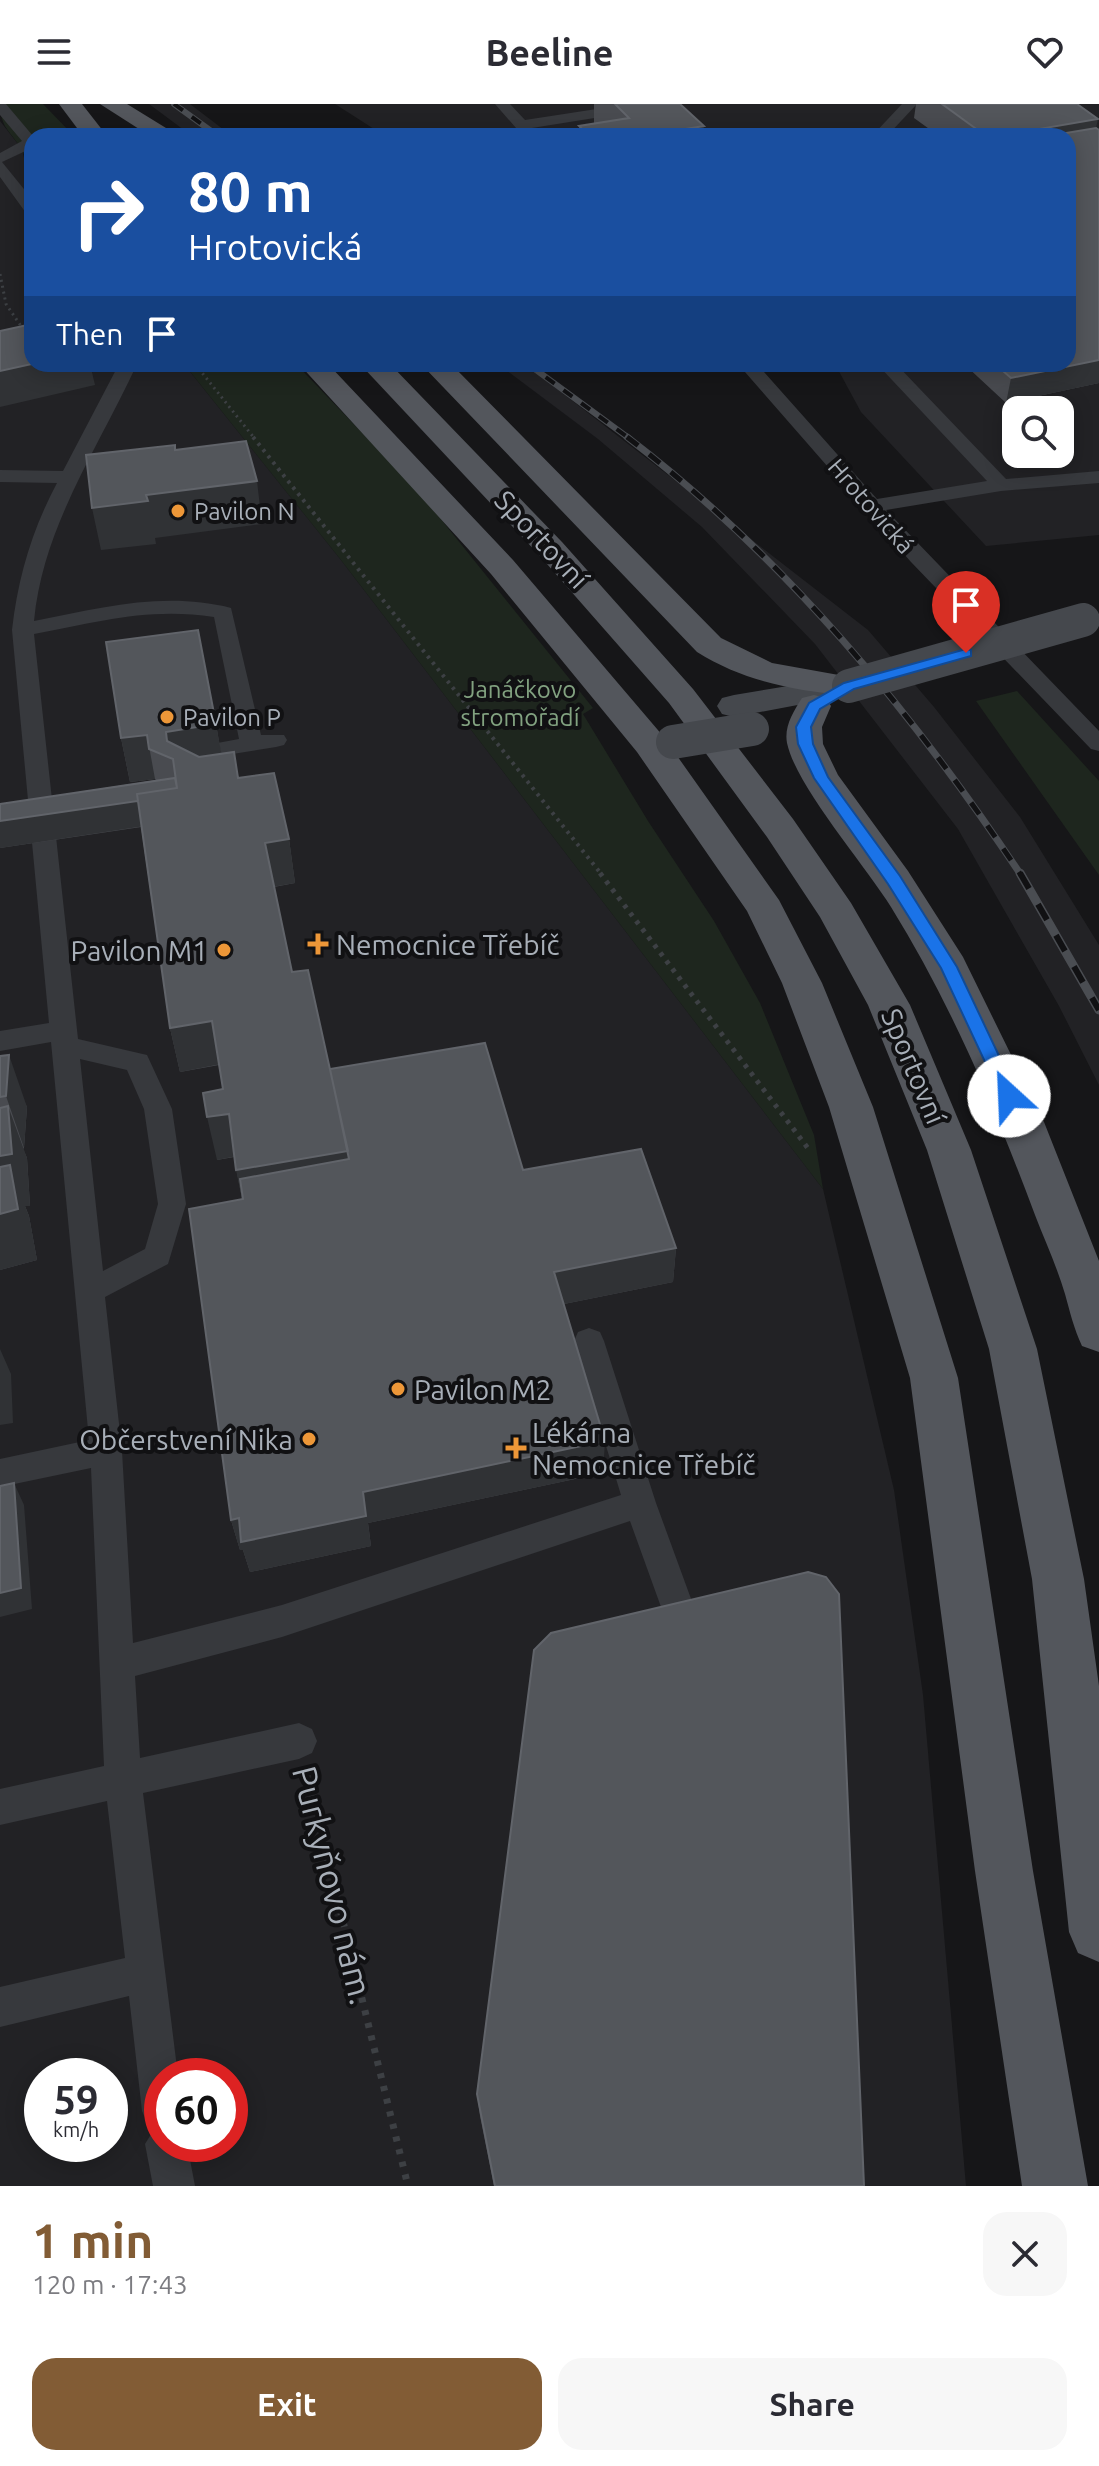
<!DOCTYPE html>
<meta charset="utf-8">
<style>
body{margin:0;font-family:Ubuntu,sans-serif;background:#f7f7f7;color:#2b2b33;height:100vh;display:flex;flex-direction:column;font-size:30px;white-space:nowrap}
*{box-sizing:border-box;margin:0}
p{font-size:26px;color:#7c7c81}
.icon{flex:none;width:44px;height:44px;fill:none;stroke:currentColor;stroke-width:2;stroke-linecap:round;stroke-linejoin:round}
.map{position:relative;height:2082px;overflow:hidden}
.details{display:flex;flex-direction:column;background:#fff;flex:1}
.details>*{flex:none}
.banner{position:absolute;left:24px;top:24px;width:1052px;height:244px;border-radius:24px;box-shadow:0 4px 20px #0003;background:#1a4fa0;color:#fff;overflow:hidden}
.fabs{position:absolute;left:1002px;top:292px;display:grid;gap:16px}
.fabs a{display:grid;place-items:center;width:72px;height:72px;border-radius:16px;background:#fff;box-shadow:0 4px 20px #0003;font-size:40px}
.speed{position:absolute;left:24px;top:1954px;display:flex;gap:16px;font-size:40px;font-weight:700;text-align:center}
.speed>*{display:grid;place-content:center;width:104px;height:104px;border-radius:50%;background:#fff;box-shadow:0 4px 20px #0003;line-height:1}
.speed small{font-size:20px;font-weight:400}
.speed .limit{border:12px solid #d22;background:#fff;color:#111}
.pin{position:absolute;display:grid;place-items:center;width:68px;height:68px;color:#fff;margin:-82px -34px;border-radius:50% 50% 50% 0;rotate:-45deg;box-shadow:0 0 8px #0007}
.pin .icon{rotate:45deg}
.me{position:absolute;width:88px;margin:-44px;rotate:335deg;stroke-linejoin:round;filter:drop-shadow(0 0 6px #0008)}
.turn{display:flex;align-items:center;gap:28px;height:168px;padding:0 32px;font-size:36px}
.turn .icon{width:104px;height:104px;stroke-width:2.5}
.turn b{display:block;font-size:56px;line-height:68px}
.then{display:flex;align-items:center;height:76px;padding:0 32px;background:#0003;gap:16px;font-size:30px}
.round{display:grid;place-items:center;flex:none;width:84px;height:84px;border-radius:24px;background:#f7f7f7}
.overview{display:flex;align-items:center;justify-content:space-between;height:136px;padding:0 32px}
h1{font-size:48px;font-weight:600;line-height:60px;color:#825c35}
.button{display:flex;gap:16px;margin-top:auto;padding:16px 32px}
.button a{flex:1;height:92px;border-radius:24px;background:#825c35;color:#fff;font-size:32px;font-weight:600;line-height:92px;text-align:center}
.button a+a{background:#f7f7f7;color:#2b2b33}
header{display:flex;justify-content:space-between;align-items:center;height:104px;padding:0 32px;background:#fff;font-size:36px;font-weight:600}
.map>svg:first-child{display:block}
</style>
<header><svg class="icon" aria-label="menu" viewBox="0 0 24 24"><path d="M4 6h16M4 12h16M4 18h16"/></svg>Beeline<svg class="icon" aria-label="heart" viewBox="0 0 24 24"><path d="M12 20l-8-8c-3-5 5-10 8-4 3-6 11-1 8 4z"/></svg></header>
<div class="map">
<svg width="1099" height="2082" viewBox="0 0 1099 2082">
<rect width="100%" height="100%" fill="#161618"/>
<path fill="#222225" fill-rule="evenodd" d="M149,0H190L232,32H192Z
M335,0H1099V431L986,442L861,308L835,260H1068V32H385ZM1016,306H1060V350H1016Z
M0,17L22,45L24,54L32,65V260H184L341,456L823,1085L894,1386L923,1591L966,2082H0ZM42,1972H110V2040H42ZM162,1972H230V2040H162Z
M498,260H525L868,526L934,603L1020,713L1099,841V981L1059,902L958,725L815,540L702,423L598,335Z"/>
<path fill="#1e261e" d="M0,0H43L74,32H32V65C26,57 24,49 19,41C8,26 0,20 0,0Z
M184,260H296L419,388L593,604L583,610L648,717L714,817L760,899L814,1031L823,1085L341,456Z
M1017,587L1099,677V771L976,597Z"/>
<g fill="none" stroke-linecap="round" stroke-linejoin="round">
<path stroke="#3d4044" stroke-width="3" stroke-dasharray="2 4" stroke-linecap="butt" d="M0,170L6,200L23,225
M195,260L255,335"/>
<path stroke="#3d4044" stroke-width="4" stroke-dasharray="3 5" stroke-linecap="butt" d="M253,333L602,771"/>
<path stroke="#3d4044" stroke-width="5" stroke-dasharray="4 6" stroke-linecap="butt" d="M600,769L810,1047"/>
<path stroke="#3d4044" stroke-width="7" stroke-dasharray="5 8" stroke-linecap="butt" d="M309,1679L408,2082"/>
<path fill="#37393d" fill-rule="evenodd" d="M0,0H6L33,32L32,44L2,58L32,95V111L26,109L0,73V49L22,37L0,11Z
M495,0H510L525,16L629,0H664L657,4L532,24L538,32H523Z
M902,0H917L887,32H872Z
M119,260H137C98,345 43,422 34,517C101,504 164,487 231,504L261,631H284L287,636L284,641L276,643L220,652L212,650L209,645L212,640L239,635L214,513C149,503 98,518 34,530L78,935L147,951L172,1005L186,1100L168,1160L105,1193L122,1347L133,1539L282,1501L621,1391L574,1237L578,1228L589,1224L600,1228L604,1237L656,1399L694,1503L689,1514L677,1519L665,1514L630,1417L282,1533L135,1572L140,1654L299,1619L312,1625L317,1637L312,1649L299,1655L143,1689L178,1972H162V2040H187L195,2082H153L145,2040L155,2024L148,2021L142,2007L129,1892L0,1923V1883L125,1854L107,1697L0,1721V1685L104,1662L91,1364L0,1383V1355L89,1336L51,938L0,947V927L49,919L12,526C18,473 32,426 57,379L0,378V366L63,367ZM80,955L127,966L144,1005L158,1100L145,1145L103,1167Z
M738,260H757L877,395L987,377L877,260H896L1006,375L1099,367V379L1001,387L886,406L1099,627V647L1091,645L911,458Z"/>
<path fill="#45484d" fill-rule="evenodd" d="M849,572L861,575L866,582L861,589L734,613L722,610L717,602L722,594L734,591Z"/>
<path fill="#53565c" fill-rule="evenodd" d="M59,0H82L107,32H83Z
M100,0H127L179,32H150Z
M299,260H328L513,456L663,632L779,796L822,879L873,1003L958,1274L1033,1767L1088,2082H1022L975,1767L910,1274L829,1003L782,879L747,807L637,648L491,470Z
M360,260H390L562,438L693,585L793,715L851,799L910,901L971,1046L1037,1245L1084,1475L1099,1582V1858L1078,1849L1069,1828L1032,1475L989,1245L927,1046L868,901L820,813L767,733L669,599L540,452Z
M421,260H451L721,534L772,559L861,575L866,582L861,589L849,592C794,586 745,578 697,548Z
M814,591L826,594L831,602L822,623L823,640L838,671L908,767L963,853L1044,1018L1099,1157V1248L1082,1242C1074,1225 1070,1208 1065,1190C1057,1163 1045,1137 1035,1111C995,1004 951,900 891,803C865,761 796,682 787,639C784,623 793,608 802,594Z"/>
<g stroke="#4a4d52" stroke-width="6">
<path id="rail-far2" d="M174,0L218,32
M528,260L630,335"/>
</g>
<g stroke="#4a4d52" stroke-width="7">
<path id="rail-far1" d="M627,333C785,454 911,606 1021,771"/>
</g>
<g stroke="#4a4d52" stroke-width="9">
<path id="rail" d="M1020,769L1099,906"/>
</g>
<use href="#rail-far2" stroke="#111113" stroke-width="4" stroke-dasharray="11" stroke-linecap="butt"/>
<use href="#rail-far1" stroke="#111113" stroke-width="5" stroke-dasharray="14" stroke-linecap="butt"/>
<use href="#rail" stroke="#111113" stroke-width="6" stroke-dasharray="18" stroke-linecap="butt"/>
<path stroke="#45484d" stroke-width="34" d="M849,582L1083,516
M673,638L752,625"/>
</g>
<path fill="#494b50" d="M594,0H680L703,32H579V22L594,19Z
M916,0H1077L1099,26V279L1006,299L964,260H1068V32H939L914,14Z
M216,620L221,650L238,674L289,735L295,779L274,783L292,868L330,967L676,1144L673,1178L564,1200L603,1369L368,1419L371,1442L250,1468L243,1446H240L231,1416L242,1095L234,1053L217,1056L223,985L219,961L180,968L170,924L141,723L0,744V700L156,676L155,675L130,678L121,634Z
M0,952L27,1003L24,1044L23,1045L27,1054L30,1102H25L29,1112L37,1156L0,1166Z
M477,1990L864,2082H494L480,2012Z"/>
<path fill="#303235" d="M1098,15L1091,46L1068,32H998Z
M704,22L703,32H642Z
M1099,256V279L1006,299L1011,274Z
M32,260H90L95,281L0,303V267Z
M257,377L262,420L155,434L156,440L101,446L92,404L182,383Z
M216,620L224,664L171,655L166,628Z
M147,631L155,675L130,678L121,634Z
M179,690L184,716L0,744V717Z
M289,735L295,779L272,783L265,739Z
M212,917L221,960L180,968L170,924Z
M9,951L27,1003L24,1044L6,992Z
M8,1002L27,1054L30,1102H25L29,1112L37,1156L0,1166V1052Z
M229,1010L237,1052L217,1056L207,1013Z
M348,1047L354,1090L245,1109L236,1066Z
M676,1144L673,1178L554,1202V1168Z
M0,1245L11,1270L13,1319L0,1321Z
M605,1337L603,1369L368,1419L371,1442L250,1468L243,1446H240L231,1416Z
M14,1379L24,1401L32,1505L0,1513V1489Z"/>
<path fill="#53565b" stroke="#61646a" stroke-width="2" d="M615,0H680L704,22L642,32H590L579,22L629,14Z
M942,0H1077L1098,15L998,32H986Z
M1096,24L1099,26V256L1011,274L995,260H1068V32H1048Z
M32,220V260L0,267V227Z
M246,337L257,377L146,391L148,397L92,404L86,351L175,341V346Z
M198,526L216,620L166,628L167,637L199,653L234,648L238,674L274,669L289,735L265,739L292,868L308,866L348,1047L236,1066L229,1010L207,1013L203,989L223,985L212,917L170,924L137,690L177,684L173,655L149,645L147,631L121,634L106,538Z
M175,674L177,684L137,690L138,697L0,717V700Z
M485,939L523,1066L641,1045L676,1144L554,1168L605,1337L363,1388L366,1412L241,1438L239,1414L231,1416L189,1105L243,1095L240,1075L349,1055L330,965Z
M9,951L6,992L0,993V952Z
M8,1002L12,1050L0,1052V1004Z
M10,1061L18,1105L0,1110V1063Z
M14,1379L21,1484L0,1489V1382Z
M808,1468L826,1473L839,1490L864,2082H495L477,1990L534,1546L551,1529Z"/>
<path fill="#1a73e8" stroke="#114b97" stroke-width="2" d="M966,545L971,546V552L854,585L820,605L811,623L813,640L828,673L900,772L957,863L1018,992L1009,999L1001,992L941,864L888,780L814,674L798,640L796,623L809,599L844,579Z"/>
<g fill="#ed9738" stroke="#111113" stroke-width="3">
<circle cx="178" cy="407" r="8"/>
<circle cx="167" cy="613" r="8"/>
<path d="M314 828h8v8h8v8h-8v8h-8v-8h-8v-8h8z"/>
<circle cx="224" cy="846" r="8"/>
<circle cx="398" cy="1285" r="8"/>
<circle cx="309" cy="1335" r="8"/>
<path d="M512 1332h8v8h8v8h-8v8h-8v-8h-8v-8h8z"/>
</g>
<g text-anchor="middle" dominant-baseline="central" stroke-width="8" stroke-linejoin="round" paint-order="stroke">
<g font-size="24" fill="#a8afb8" stroke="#111113">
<text transform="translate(871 402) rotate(49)">Hrotovická</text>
</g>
<g font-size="24" fill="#a8afb8" stroke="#111113" text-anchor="start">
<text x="194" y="407">Pavilon N</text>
<text x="183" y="613">Pavilon P</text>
</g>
<g font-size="24" fill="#82a280" stroke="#111113">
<text x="520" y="585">Janáčkovo<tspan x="520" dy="28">stromořadí</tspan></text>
</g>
<g font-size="28" fill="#a8afb8" stroke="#111113">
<text transform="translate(542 435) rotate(47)">Sportovní</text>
<text transform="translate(914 962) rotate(67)">Sportovní</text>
</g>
<g font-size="28" fill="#a8afb8" stroke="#111113" text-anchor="start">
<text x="336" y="840">Nemocnice Třebíč</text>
<text x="208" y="846" text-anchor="end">Pavilon M1</text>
<text x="414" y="1285">Pavilon M2</text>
<text x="532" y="1328">Lékárna<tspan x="532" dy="32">Nemocnice Třebíč</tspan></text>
<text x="293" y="1335" text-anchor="end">Občerstvení Nika</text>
</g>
<g font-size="34" fill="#a8afb8" stroke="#111113">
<text transform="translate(334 1781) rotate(76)">Purkyňovo nám.</text>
</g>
</g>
</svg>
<div class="fabs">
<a><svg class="icon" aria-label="search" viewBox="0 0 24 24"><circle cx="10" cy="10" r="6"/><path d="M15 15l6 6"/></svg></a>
</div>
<div class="speed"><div>59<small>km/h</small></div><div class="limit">60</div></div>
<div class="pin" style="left:966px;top:549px;background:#d93025"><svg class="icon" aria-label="arrive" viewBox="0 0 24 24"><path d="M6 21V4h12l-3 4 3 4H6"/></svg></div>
<svg class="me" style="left:1009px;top:992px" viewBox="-20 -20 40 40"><circle r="19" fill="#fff"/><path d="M0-13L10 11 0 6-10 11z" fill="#1a73e8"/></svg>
<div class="banner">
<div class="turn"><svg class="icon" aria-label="right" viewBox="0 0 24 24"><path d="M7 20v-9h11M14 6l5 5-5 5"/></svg><div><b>80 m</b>Hrotovická</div></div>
<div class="then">Then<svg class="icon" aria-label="arrive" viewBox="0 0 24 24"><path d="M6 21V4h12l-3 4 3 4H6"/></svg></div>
</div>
</div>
<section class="details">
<div class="overview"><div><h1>1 min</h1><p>120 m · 17:43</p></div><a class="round"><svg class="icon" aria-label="close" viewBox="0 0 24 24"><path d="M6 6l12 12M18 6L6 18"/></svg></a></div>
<div class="button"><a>Exit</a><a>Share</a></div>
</section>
